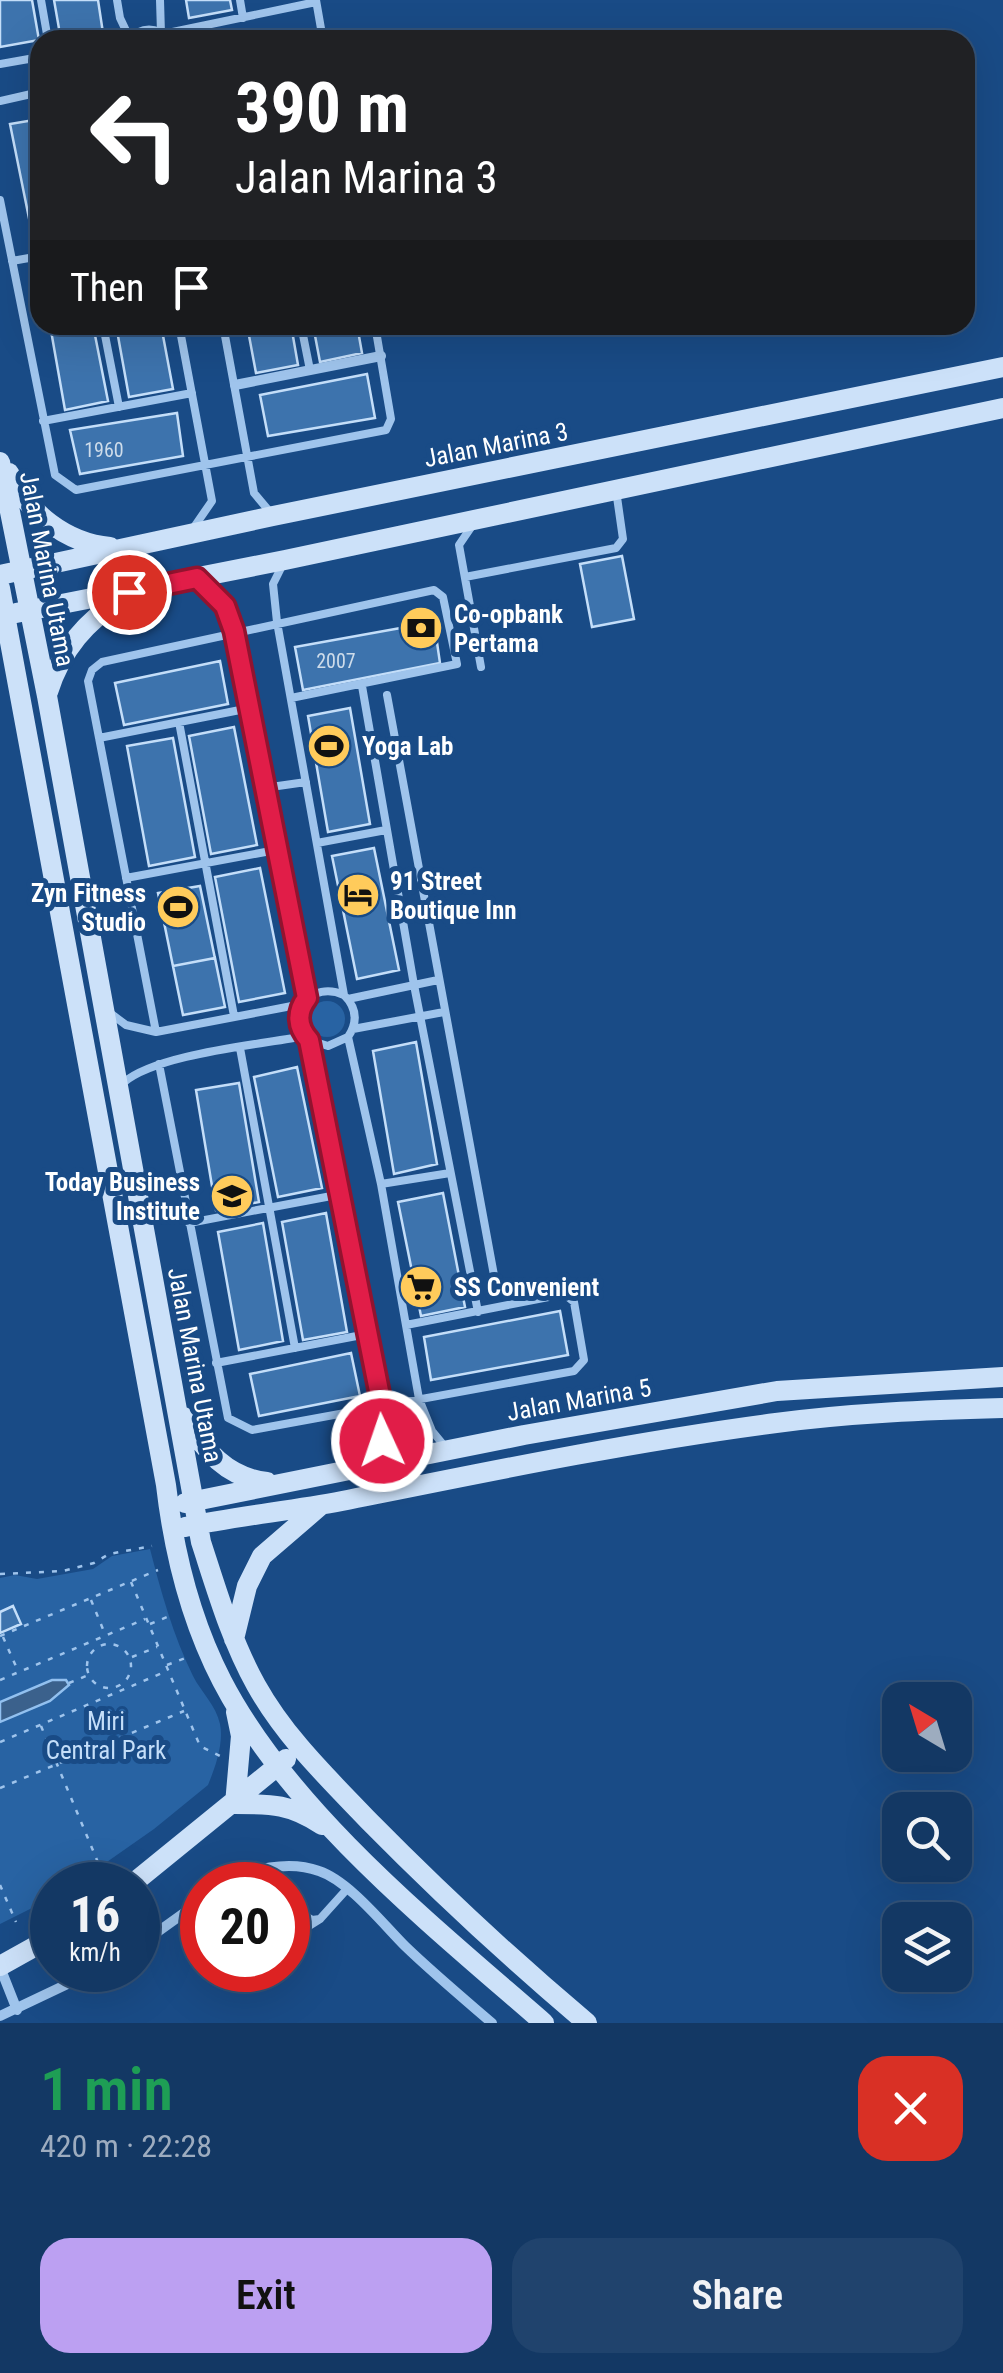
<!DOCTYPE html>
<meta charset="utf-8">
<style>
body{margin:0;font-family:"Roboto Condensed",sans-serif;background:#20436d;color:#f1f3f6;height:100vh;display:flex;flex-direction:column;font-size:38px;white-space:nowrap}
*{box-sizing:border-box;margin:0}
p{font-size:32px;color:#9dacbf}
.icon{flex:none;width:55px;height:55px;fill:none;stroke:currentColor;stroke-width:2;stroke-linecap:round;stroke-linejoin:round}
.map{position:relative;height:2023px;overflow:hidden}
.panel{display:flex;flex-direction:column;background:#133864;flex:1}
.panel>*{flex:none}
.hud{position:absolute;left:30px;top:30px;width:945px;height:305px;border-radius:30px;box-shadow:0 10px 40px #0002,0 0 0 2px #325278;background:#202124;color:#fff;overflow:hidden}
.needle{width:65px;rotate:322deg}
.controls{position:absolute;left:882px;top:1682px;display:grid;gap:20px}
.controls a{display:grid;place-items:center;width:90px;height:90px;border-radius:20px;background:#133864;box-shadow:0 10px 40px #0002,0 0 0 2px #325278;font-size:50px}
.speed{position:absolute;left:30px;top:1862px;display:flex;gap:20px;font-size:50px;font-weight:700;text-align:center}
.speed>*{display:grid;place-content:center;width:130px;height:130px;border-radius:50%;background:#133864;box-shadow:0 10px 40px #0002,0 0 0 2px #325278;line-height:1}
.speed small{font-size:25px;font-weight:400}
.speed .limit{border:15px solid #d22;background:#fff;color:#111}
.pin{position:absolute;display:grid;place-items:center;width:85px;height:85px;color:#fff;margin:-42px;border:5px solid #fff;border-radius:50%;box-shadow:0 2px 10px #0007}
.me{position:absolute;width:110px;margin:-55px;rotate:357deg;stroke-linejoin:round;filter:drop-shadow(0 0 8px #0008)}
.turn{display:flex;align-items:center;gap:35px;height:210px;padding:0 40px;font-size:45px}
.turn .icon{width:130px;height:130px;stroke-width:2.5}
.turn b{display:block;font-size:70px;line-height:85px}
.then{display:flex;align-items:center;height:95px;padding:0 40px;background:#0003;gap:20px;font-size:38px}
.round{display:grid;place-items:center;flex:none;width:105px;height:105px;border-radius:30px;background:#20436d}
.head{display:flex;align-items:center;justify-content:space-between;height:170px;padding:0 40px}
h1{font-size:60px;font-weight:600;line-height:75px;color:#1e9e55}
.primary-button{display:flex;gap:20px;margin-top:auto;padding:20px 40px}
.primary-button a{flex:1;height:115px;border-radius:30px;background:#bca0f2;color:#111;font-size:40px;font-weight:600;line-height:115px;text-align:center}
.primary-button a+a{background:#20436d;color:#f1f3f6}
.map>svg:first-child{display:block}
</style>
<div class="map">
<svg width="1003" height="2023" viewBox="0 0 1003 2023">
<rect width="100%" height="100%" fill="#194b86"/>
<path fill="#2863a3" d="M309 1019a18 18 0 1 1 36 0a18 18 0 1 1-36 0Z
M150,1549C161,1592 173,1635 193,1676C201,1692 216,1705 220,1724C224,1743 215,1768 208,1785L154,1829L74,1885H52V1898L0,1924V1578L15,1575L37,1579L93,1569L112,1556Z"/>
<path fill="#3b618c" stroke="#92c0ef" stroke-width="2.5" d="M52,1680H66L69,1685L50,1701L0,1722V1702Z"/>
<path fill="#3d73ad" stroke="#c4def9" stroke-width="2.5" d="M0,0H32L39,40L0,47Z
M54,0H98L103,33L61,40Z
M186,0H230L232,10L189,18Z
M40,119V248H35L10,124Z
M50,325H93L108,401L65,410Z
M116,325H161L173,389L129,397Z
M247,325H291L298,365L256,373Z
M313,325H357L362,353L320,362Z
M367,374L375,418L268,436L260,395Z
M177,413L183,456L80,474L70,430Z
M622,556L634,619L592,627L580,564Z
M434,622L440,663L303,690L295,647Z
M220,661L228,704L124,725L115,683Z
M350,708L370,824L328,832L308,716Z
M234,727L257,845L211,854L189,736Z
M173,738L195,857L149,866L127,746Z
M374,848L399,970L357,979L332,856Z
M260,868L285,993L239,1002L215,877Z
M200,886L225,1007L183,1015L158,893Z
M215,958L225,1007L183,1015L173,966Z
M416,1042L437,1164L394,1174L373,1051Z
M297,1067L322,1188L278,1197L254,1077Z
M239,1083L259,1202L216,1210L196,1090Z
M443,1193L465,1307L421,1316L398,1202Z
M326,1213L347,1332L303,1340L282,1222Z
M263,1223L283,1341L239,1350L218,1232Z
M560,1311L568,1355L431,1380L424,1337Z
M351,1353L360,1396L259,1416L250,1374Z
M13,1606L21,1624L0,1633V1612Z"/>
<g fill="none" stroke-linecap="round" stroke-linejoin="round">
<path stroke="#9fc4ec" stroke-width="2.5" stroke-dasharray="5 8" stroke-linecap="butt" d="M0,1574L63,1571L94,1563L109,1554L152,1546
M131,1582L200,1746L222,1757
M91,1600L105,1634
M150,1624L172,1615
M0,1636L158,1570
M3,1637L18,1671
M87 1666a22 22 0 1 1 44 0a22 22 0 1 1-44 0Z
M132,1657L157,1647
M167,1665L188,1657
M0,1680L145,1619
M69,1683L86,1676
M41,1726L102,1872
M0,1742L167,1671
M0,1788L184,1711
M0,1885L16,1922"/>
<path stroke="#9fc4ec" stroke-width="8" d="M41,0L48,40
M117,0L120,18L130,39
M160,0L161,33
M240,0L243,18
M316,0L323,40
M163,34L316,2
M129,40C141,26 157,26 169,40
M297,40L322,35
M0,64L40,57
M0,101L40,92
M0,200L55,475L76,490L386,430L391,419L375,325
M12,261L40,256
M103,325L119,407
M179,325L212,501L192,530
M223,325L254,493L270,512
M301,325L310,370
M43,421L192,393
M474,523L459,545L481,667
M283,564L273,584L277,622L344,995
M465,577L616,548L623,539L616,490
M201,582L225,606L234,631L307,998
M362,686L414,985L478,1312
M387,695L496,1286
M179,722L234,1016
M99,738L250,708
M264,788L306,782
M317,843L386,830
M126,878L276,850
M348,999L438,980
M110,1013L126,1025L156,1032L302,1004
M353,1029L444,1012
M156,1032L88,681L92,670L102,662L434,590L443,597L457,664L291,698
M348,1037L381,1184L419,1399L432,1431L446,1448
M309,1040L328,1046L348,1037C358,1022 357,1008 344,995C311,980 287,1013 309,1040L382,1406C385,1429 381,1442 369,1463
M240,1048L295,1348
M159,1064L228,1418L252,1430L574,1371L584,1360L574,1302L564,1294L406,1325
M123,1083C156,1054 258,1045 305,1036
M381,1184L450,1173
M189,1223L342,1194
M216,1363L367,1334
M288,1904L312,1920L320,1919
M288,1939L320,1919L347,1889"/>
<path stroke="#9fc4ec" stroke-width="10" d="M235,385L381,356
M224,1885C250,1868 289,1860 319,1871C349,1881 383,1924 405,1946C433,1973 463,1998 492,2023
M138,1946L202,1900
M0,1967L17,2010
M0,2016L97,1970"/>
<path stroke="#cce1f9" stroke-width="20" d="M0,462L47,696L201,1542C217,1591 231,1640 256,1685C285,1737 327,1777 368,1820C438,1891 511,1959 587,2023
M9,473C28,513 66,543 110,547
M0,575L273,516L1003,367
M0,588L166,1485C174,1554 190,1619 222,1681C290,1812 434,1927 544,2023
M16,613L285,560L1003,408
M48,692C62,648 86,622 124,596
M184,1417C204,1450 227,1478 267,1482
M185,1503L524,1435L777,1391L1003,1377
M185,1527C237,1516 290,1511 342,1501C486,1472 630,1442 776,1423C851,1413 927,1410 1003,1408
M234,1639L247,1586L262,1556L320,1506
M235,1804C272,1804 291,1804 322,1825
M235,1804L241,1736L236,1712
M131,1885L286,1759
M0,1966L52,1937"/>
</g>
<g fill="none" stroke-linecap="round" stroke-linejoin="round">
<g stroke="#92132f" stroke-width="25">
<path id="route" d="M129,592L197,578L225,606L234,631L307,998C296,1012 297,1027 309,1040L382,1406L384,1426L382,1441"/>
</g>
<use href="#route" stroke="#e11d48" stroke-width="18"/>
</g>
<defs>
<g id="bank-disc" transform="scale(2.25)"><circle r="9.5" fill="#ffcb5b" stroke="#194b86"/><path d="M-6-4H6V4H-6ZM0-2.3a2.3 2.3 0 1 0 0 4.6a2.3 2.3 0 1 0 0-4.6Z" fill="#111"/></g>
<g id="stadium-disc" transform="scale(2.25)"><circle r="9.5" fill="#ffcb5b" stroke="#194b86"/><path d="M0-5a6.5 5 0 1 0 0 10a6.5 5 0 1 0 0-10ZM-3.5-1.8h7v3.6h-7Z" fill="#111"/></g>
<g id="hotel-disc" transform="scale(2.25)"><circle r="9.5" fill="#ffcb5b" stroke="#194b86"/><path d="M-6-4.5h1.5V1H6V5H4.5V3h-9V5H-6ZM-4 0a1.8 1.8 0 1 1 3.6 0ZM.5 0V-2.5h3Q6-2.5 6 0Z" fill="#111"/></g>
<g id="university-disc" transform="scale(2.25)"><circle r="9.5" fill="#ffcb5b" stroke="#194b86"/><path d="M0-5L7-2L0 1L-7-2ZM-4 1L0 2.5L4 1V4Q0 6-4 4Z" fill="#111"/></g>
<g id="supermarket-disc" transform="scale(2.25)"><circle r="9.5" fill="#ffcb5b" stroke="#194b86"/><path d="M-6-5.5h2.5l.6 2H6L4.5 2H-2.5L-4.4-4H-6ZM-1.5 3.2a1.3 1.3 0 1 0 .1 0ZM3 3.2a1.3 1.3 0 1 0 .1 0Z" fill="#111"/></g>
</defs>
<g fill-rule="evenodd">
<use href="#bank-disc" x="421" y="628"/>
<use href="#stadium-disc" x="329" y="746"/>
<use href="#hotel-disc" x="358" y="895"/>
<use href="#stadium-disc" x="178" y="907"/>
<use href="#university-disc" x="232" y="1196"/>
<use href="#supermarket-disc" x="421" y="1287"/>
</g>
<g text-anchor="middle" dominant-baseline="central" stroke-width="10" stroke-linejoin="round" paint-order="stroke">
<g font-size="20" fill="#cedcea">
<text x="104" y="450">1960</text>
<text x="336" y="661">2007</text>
</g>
<g font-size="25" fill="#fff" stroke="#194b86">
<text transform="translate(496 445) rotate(-11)">Jalan Marina 3</text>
<text transform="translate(47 569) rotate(79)">Jalan Marina Utama</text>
<text transform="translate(195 1365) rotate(79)">Jalan Marina Utama</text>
<text transform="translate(579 1400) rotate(-10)">Jalan Marina 5</text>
</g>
<g font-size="25" font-weight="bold" fill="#fff" stroke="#194b86" text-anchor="start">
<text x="454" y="614">Co-opbank<tspan x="454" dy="29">Pertama</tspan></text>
<text x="362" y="746">Yoga Lab</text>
<text x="390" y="881">91 Street<tspan x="390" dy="29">Boutique Inn</tspan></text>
<text x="146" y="893" text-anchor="end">Zyn Fitness<tspan x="146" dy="29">Studio</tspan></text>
<text x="200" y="1182" text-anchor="end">Today Business<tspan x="200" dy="29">Institute</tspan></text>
<text x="454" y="1287">SS Convenient</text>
</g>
<g font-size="25" fill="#c4def9" stroke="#194b86">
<text x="106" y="1721">Miri<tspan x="106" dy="29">Central Park</tspan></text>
</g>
</g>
</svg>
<div class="controls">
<a><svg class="needle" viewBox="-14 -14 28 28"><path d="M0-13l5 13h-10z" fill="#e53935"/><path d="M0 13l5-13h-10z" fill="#9dacbf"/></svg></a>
<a><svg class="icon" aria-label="search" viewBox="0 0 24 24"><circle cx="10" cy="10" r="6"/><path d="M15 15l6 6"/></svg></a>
<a><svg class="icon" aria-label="layers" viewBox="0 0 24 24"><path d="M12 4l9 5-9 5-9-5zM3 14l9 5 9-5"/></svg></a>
</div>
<div class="speed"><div>16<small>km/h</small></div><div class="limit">20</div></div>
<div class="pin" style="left:129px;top:592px;background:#d93025"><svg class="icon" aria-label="arrive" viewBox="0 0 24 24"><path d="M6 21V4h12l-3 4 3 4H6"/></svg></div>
<svg class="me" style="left:382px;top:1441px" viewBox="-20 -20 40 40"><circle r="17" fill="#e11d48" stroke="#fff" stroke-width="3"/><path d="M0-11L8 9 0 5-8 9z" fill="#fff"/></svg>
<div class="hud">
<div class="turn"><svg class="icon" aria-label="left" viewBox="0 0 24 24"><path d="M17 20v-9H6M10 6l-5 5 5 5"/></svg><div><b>390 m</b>Jalan Marina 3</div></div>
<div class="then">Then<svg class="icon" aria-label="arrive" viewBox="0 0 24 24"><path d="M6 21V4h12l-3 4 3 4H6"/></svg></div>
</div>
</div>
<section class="panel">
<div class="head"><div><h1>1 min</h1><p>420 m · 22:28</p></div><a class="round" style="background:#d93025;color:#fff"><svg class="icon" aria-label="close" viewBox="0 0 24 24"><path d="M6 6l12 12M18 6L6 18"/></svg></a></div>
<div class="primary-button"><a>Exit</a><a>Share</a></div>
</section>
